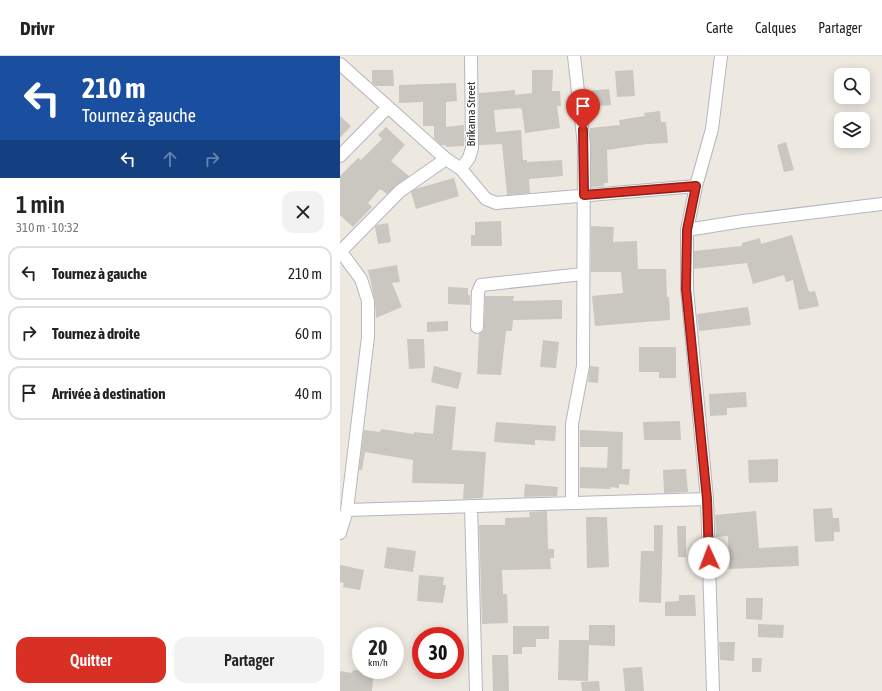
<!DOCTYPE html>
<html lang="fr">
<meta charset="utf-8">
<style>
body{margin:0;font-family:"Asap Condensed",sans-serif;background:#f2f2f2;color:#222;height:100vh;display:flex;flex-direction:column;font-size:15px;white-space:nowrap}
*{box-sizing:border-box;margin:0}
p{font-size:13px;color:#767676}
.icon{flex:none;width:22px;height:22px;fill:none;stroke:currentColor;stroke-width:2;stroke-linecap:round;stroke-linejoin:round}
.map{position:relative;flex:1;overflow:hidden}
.sheet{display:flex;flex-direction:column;background:#fff;width:340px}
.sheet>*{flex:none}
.guide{background:#1a4fa0;color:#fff;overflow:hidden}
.controls{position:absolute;left:494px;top:12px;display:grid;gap:8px}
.controls a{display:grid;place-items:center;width:36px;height:36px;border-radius:8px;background:#fff;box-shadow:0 2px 10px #0003;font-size:20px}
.speed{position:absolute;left:12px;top:571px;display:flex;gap:8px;font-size:20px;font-weight:700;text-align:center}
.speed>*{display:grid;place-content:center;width:52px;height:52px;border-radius:50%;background:#fff;box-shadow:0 2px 10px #0003;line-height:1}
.speed small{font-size:10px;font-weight:400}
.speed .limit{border:6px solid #d22;background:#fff;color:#111}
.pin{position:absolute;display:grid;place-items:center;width:34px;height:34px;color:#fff;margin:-41px -17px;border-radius:50% 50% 50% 0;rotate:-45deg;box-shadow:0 0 4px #0007}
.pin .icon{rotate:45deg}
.me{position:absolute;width:44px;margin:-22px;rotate:358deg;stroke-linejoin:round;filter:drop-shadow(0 0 3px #0008)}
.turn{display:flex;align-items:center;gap:14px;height:84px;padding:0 16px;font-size:18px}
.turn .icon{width:52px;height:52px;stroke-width:2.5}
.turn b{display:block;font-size:28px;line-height:34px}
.lanes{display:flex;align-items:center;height:38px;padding:0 16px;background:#0003;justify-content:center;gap:20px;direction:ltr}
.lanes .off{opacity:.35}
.round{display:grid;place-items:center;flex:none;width:42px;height:42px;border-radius:12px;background:#f2f2f2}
.overview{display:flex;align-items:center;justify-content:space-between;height:68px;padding:0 16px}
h1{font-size:24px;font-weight:600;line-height:30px}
.cta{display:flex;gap:8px;margin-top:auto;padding:8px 16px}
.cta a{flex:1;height:46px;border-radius:12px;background:#d93025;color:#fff;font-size:16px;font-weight:600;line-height:46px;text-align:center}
.cta a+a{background:#f2f2f2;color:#222}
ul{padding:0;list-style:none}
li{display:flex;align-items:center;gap:12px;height:54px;margin:0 8px 6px;padding:0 8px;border:2px solid #e0e0e0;border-radius:12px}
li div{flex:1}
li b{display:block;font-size:15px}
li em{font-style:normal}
header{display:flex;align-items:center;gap:24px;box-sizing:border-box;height:56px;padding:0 20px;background:#fff;border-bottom:1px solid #e0e0e0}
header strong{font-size:19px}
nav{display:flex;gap:22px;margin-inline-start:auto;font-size:14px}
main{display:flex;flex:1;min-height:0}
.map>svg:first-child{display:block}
</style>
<header>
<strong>Drivr</strong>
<nav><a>Carte</a><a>Calques</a><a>Partager</a></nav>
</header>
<main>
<section class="sheet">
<div class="guide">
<div class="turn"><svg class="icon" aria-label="left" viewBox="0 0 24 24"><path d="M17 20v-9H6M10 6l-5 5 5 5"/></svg><div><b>210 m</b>Tournez à gauche</div></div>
<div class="lanes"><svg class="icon" aria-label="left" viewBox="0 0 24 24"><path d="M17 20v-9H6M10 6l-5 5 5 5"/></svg><svg class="icon off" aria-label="ahead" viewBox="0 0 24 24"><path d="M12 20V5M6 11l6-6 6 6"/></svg><svg class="icon off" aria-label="right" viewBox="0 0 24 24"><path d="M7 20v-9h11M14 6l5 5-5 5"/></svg></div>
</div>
<div class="overview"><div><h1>1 min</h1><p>310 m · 10:32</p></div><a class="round"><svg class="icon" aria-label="close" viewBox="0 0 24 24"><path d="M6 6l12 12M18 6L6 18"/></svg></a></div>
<ul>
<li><svg class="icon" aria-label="left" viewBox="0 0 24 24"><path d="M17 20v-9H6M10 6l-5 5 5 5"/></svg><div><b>Tournez à gauche</b></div><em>210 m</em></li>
<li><svg class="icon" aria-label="right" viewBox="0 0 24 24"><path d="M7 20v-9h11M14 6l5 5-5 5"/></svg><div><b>Tournez à droite</b></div><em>60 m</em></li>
<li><svg class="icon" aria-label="arrive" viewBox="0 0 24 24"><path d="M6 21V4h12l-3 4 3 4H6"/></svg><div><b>Arrivée à destination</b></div><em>40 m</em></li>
</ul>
<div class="cta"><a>Quitter</a><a>Partager</a></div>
</section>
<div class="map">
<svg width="542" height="635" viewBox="0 0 542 635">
<rect width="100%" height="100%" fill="#ede9e1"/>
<path fill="#c9c7bf" d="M32,14H53L54,30H36L32,27Z
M192,14H213L212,35H220L221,50H217L220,72L185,77L182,54L180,52L154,54L156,76L181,74L183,104H187V106L222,104L223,120L189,123L190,137L167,139L162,88L139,89V37L175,34V39L192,37Z
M293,14L295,40L277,41L275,15Z
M116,27L117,45L106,46V71L124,69V90L106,91V89H101L94,82V70H83V46L59,47V29Z
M269,33L271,49L247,51L246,35Z
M320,55L321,66H326L328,87L307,88L267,94L268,127H264V130L251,131L250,72L280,69L279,64L305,60L304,57Z
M0,60L11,70L0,82Z
M46,71L65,89L51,105L69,120L47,138L40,133L28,147L32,151L13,171L0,159V120L18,102L21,104L42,83L38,79Z
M446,86L454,114L444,116L437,89Z
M114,122L119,140L76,153L71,136L75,133Z
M161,165L162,190H131V179H135V166Z
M48,167L51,186L38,188L35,171L37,169Z
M251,170L274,171L273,186L297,185L298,213H326L327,241H329L330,264L255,270L252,240L283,237L281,216H251Z
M452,179L469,236L475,235L479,250L459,254L453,224L446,226L444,219L413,228L407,207L354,213V195L402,190V187L420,182L421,188Z
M57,209L60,226L52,227L62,251L36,262L35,245L28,214Z
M108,231L128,232V239H130V249L108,248Z
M145,240H174L173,245L222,244V263L173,264L172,275H166L161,319L137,318L139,278L143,275L144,271Z
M408,251L411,269L359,275L357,258Z
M108,265V275L87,276V266Z
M67,283H84L85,312L69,313Z
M203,284L219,286L216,312L200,311Z
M299,291H336V322H319V316H299Z
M94,310L122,317L118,333L91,326Z
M250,310L259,311L258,327L248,326Z
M406,336L407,351L387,352V359L370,360L369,338Z
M96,349L116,351L112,394L146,396L143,442L123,443L124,428L72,427L73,404L25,396L22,414H19L24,374L40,376L41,373L74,378V376L93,378Z
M340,365L341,384H304L303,366Z
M156,366L216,370L215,385L195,384V389L154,386Z
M240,374L283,376L282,413H290L289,429L279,428V432L270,431V433L240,432V411L267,412L268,391H240Z
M438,403V426L409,427L408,404Z
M346,413L348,436L324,437L323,414Z
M185,428L218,431L217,440L184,441Z
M492,452L493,462H499L500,476H494V485L475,486L473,453Z
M207,455L208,493H214V502H210L211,513L162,514L163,538H167L168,567L142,568L139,469H165V462L190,461L189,456Z
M416,455L419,492L458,490L459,510L389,513L388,480L376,481L375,459Z
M246,461H267L269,511L247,512Z
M314,469H323L321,547L299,546L301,495H314Z
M337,470H346V501H338Z
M47,491L76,495L73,516L44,512Z
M0,509L24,514L20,534L3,531L4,527L0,526Z
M79,519L104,521L103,529H106L103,547L77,545Z
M339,539H355L356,560H325V546L339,545Z
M406,542H423L422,564L406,563Z
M418,568L444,569L443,582L418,581Z
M249,569H275V590L249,589L248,625L218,624L219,584H249Z
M173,570H209V583H196V591H182V598H173Z
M379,586H395L394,605L380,604Z
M152,599H168L169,635H153Z
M412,602H422L421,616H412Z
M302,611L304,635H285L283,612Z
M13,614L34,615L32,635H0V615L12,617Z
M259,625L260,635H242L241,626Z"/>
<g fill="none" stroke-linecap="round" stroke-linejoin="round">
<g stroke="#b5b6bf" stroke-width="14">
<path id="street" d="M0,8L106,103L60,135L0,196
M0,100L48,51
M106,103L121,113L146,143L156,147L356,130
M121,113L129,102L132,92L131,0
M347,174L403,165L542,148
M137,271L138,236L141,229L243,218
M232,447V368L243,310L244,89L234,0
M131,450L136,635
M7,454L367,443
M0,477L7,454L28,281V245L21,223L1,196
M373,635L367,443L347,233V174L356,130L372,73L381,0"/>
</g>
<use href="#street" stroke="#fff" stroke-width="12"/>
</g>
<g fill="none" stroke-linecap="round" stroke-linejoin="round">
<g stroke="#8d1f18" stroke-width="10">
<path id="route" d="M243,74L244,139L356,130L347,174L346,233L367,443L369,502"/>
</g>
<use href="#route" stroke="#d93025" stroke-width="7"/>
</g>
<g text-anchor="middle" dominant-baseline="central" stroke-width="3" stroke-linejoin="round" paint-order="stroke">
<g font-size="12" fill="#2d2d2d" stroke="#fff">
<text transform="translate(131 58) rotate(-90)">Brikama Street</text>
</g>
</g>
</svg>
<div class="controls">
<a><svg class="icon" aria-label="search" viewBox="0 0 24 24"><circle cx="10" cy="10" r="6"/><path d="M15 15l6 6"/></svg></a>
<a><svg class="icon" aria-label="layers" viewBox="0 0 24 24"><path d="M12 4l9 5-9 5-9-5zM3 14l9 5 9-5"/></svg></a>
</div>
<div class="speed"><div>20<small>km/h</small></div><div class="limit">30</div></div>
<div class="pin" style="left:243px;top:74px;background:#d93025"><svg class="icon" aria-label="arrive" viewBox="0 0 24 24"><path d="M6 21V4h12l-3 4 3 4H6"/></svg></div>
<svg class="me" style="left:369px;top:502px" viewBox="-20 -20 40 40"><circle r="19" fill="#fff"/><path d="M0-13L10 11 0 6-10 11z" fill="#d93025"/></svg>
</div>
</main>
